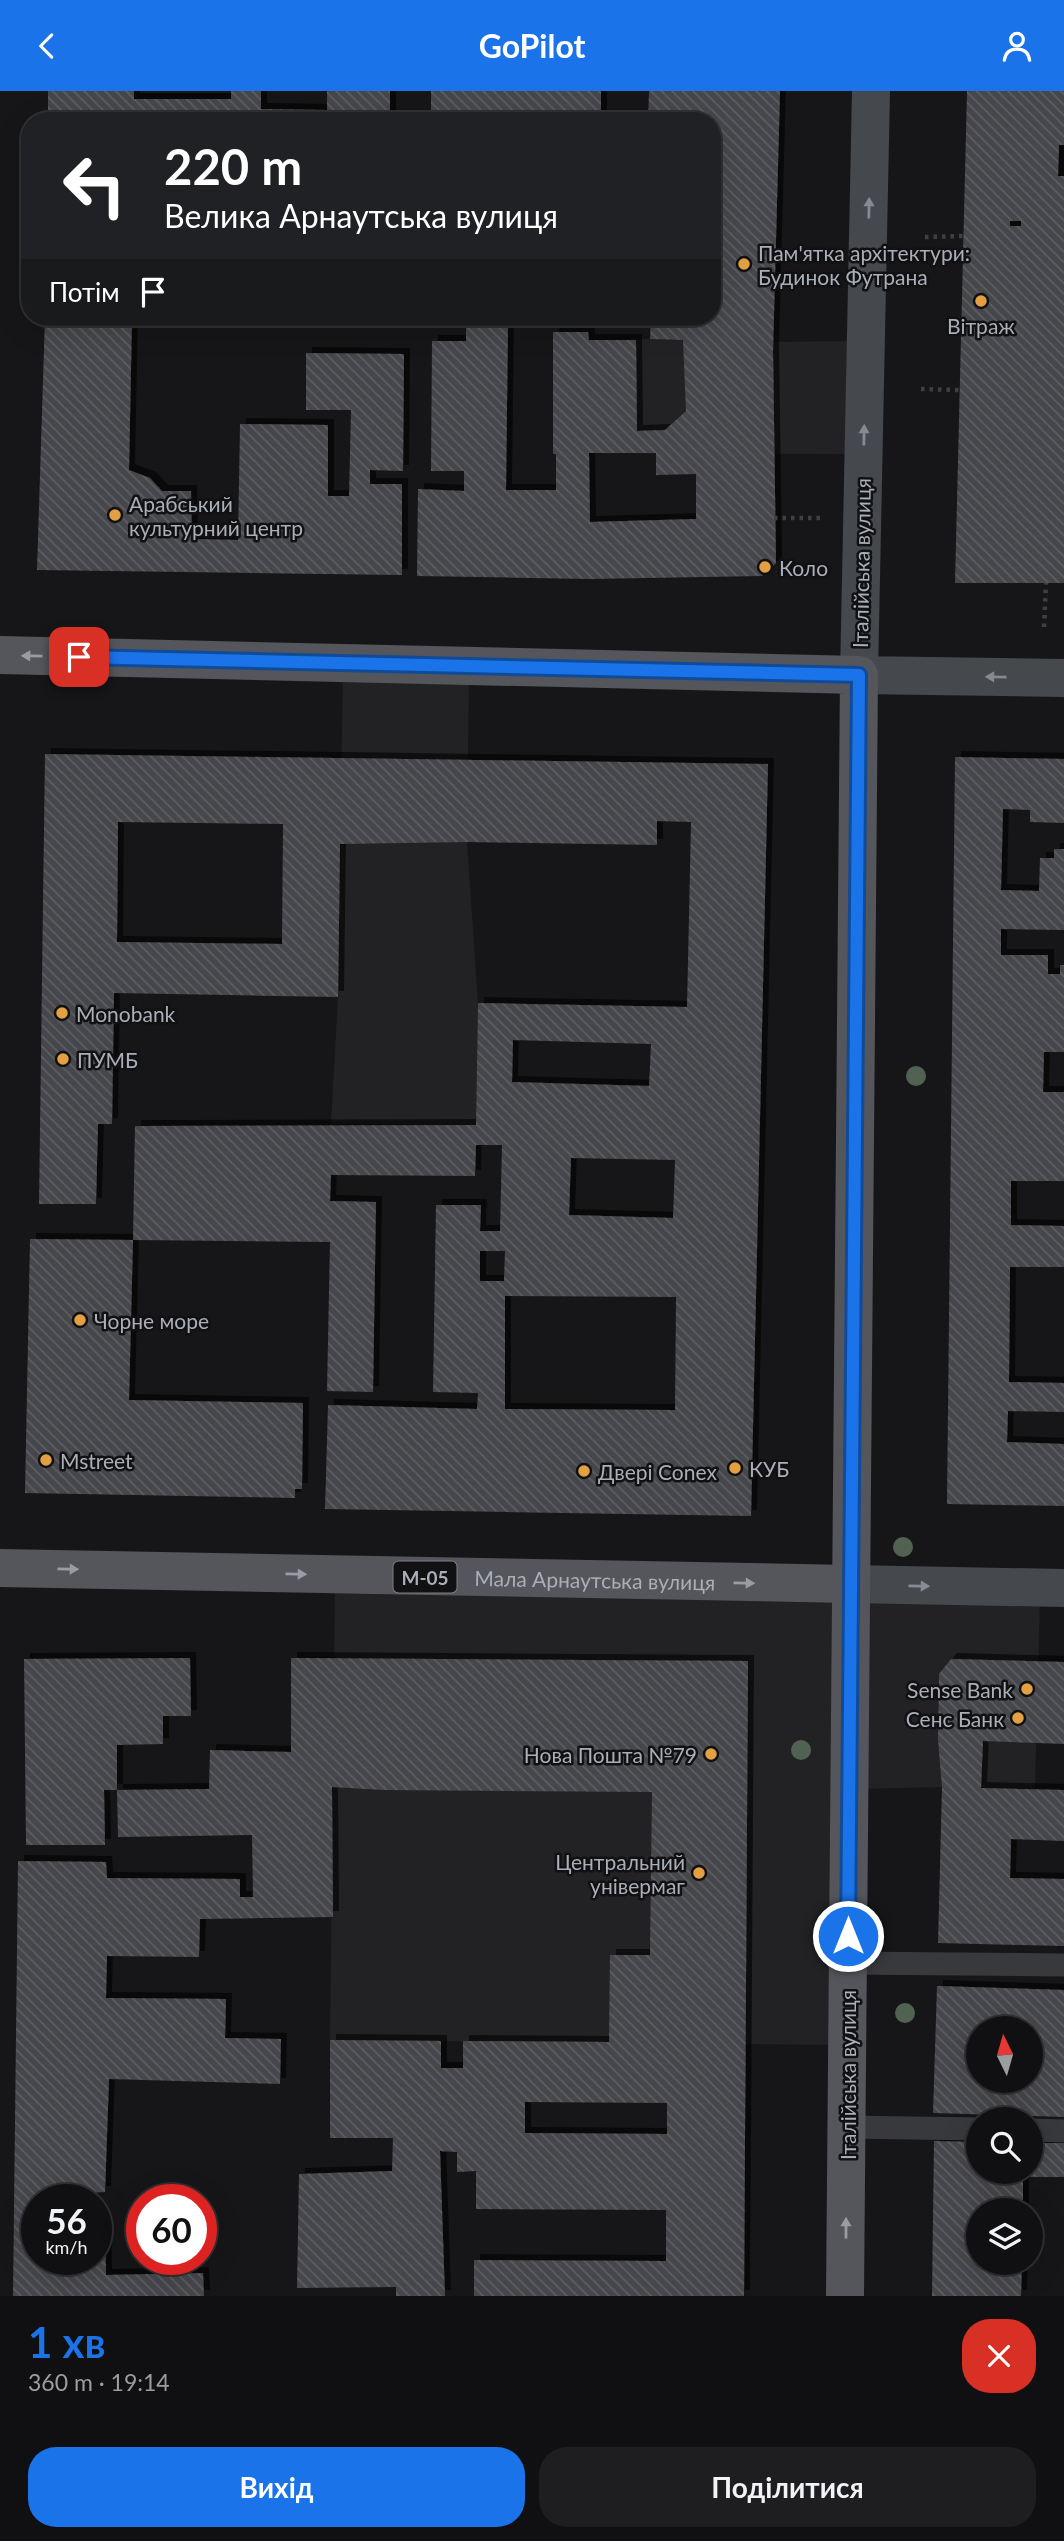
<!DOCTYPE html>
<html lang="uk">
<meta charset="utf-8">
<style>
body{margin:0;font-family:Lato,sans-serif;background:#1e1e20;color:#f1f3f6;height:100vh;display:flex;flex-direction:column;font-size:26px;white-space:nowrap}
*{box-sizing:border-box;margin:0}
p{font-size:23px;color:#9c9d9f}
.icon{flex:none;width:38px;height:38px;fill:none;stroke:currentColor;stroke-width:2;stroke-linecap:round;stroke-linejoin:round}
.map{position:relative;height:2205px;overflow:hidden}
.drawer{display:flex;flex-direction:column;background:#101012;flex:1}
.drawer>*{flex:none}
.hud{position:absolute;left:21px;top:21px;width:700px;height:214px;border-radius:28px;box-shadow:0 7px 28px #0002,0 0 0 2px #303032;background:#202124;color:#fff;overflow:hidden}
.needle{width:46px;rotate:355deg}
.tools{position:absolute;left:966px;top:1925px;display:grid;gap:14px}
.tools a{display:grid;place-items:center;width:77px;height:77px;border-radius:50%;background:#101012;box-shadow:0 7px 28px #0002,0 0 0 2px #303032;font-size:35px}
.speed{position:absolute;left:21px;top:2093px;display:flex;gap:14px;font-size:35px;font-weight:700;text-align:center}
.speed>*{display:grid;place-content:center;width:91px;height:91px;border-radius:50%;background:#101012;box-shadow:0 7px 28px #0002,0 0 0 2px #303032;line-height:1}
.speed small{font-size:18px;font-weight:400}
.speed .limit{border:10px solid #d22;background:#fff;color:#111}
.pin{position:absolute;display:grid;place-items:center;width:60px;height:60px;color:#fff;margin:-30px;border-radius:14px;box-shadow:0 4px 10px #0006}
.me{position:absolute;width:77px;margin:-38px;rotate:0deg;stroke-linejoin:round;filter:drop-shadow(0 0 5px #0008)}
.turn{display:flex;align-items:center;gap:24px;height:147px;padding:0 28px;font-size:32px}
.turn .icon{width:91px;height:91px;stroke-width:2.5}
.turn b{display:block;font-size:49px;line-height:60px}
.then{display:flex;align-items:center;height:66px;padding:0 28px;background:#0003;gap:14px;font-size:26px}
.round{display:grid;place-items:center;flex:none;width:74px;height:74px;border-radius:28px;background:#1e1e20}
.summary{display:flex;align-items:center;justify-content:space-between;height:119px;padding:0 28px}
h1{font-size:42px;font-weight:700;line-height:52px;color:#1a73e8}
.action{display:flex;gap:14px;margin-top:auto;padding:14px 28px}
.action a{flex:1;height:80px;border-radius:28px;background:#1a73e8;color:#fff;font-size:28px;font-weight:700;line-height:80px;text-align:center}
.action a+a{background:#1e1e20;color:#f1f3f6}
header{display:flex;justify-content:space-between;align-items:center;height:91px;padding:0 28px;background:#1a73e8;color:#fff;font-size:32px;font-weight:700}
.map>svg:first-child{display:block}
</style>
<header><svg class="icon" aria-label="back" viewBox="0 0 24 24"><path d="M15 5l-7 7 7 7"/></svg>GoPilot<svg class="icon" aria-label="person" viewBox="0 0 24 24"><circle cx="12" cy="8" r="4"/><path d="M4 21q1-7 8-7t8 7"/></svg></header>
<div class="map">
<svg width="1064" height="2205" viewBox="0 0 1064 2205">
<defs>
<pattern id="building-back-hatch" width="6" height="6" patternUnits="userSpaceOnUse" patternTransform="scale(1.75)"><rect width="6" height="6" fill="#45464b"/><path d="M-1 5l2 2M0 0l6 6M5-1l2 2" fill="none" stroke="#5d5e63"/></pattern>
<filter id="shadow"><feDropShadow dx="6" dy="-6" stdDeviation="0" flood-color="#0009"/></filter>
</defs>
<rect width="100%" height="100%" fill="#161618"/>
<path fill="#222225" d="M650,248L774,251L860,250L859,363L589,362V249Z
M343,574L469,578L467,751L478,912L476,1034L331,1033L338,906Z
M335,1490L845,1502L842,1954L330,1949Z
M856,1498L1040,1504L1035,1698L942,1696L854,1698Z"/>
<path fill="url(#building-back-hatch)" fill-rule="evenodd" filter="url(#shadow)" d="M48,0H134V8H231V0H261V18L327,19V0H390V30H48Z
M431,0H601V30H431Z
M649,0H780L773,260L776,472L762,485L590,488L417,485L418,398L464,400V380H431L432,250H466V229L418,228V226H590V230L508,229L506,399H556V363H553V241H588L589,249H636L637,340L665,339L686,320L683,249L650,248L651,226H712V30H648ZM589,362H656V384L696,383V428L590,431Z
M967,0H1064V54H1059L1058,85H1064V492H955ZM1010,130H1021V135H1010Z
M45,226H132L129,379L150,387L162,400H191L192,448L238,449L240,333L328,334V405H349L351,319H306V262L404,263L403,380L370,379V393H402V484L37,479Z
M45,663L768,673L751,1425L325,1418L328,1314L477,1318L478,1302L433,1301L436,1114H481L480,1140H500L502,1054H476L475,1085L331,1084L330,1110L376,1111L373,1301L327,1300L330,1151L133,1149L135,1035L476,1034L478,912L687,916L691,731L657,730V754L467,751L340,753L338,906L114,902L112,1033H98L96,1113H39ZM118,731L283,733L282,853L117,851ZM513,949L651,953L649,995L512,991ZM571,1067L675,1069L673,1127L569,1124ZM480,1160H505L504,1190H480ZM505,1205L676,1206L675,1319L505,1318Z
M955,666L1064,668V732L1030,731V719L1003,718L1001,799L1039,800L1040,767H1054V758H1064V839L1001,838V864H1048V883H1060V874H1064V961H1044L1043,1001H1064V1090H1011V1134L1064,1135V1176H1010L1009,1291L1064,1292V1321L1008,1320L1007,1351L1064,1353V1415L947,1413Z
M30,1148L133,1149L129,1309L303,1312L302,1398H295V1407L25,1402Z
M190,1567L191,1625H163V1653L117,1654V1699L209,1698L210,1659L291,1661V1567L748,1570L744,2205H474V2169L666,2170V2119L476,2118V2080L457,2081V2061L440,2060L445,2205H396V2196L297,2197L299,2083L392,2080L393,2047H330V1949L441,1950V1977H463V1950L609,1951L610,1864H650L652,1701L383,1699L332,1696L333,1826L200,1828L199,1866L107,1865L106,1907L226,1908L225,1947L281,1948L280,1993L109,1988L105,2101L89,2102V2109H37V2168H96V2132H105L106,2184L203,2182L204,2205H13L18,1770L106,1771L107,1787L240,1788V1806H253L252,1744L118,1746L117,1699H104L105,1754H26L24,1568ZM525,2011L667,2012V2043L525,2042Z
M951,1568L1064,1571V1653L983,1650L981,1697L1064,1699V1750L1011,1748L1010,1787L1064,1788V1855L938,1852L942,1696L938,1648L939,1583Z
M937,1895L1064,1899V2026L933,2022ZM978,1937H1031V1990H978Z
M934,2050L978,2051V2081H1031V2052H1064V2086H1023V2119H978V2172H1022L1021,2205H932Z"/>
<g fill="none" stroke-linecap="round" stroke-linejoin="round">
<path stroke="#3d4043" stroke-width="4.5" stroke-dasharray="3.5 5" stroke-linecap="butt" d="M925,146L963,145
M921,298L959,299
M774,427H825
M1044,536L1046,492"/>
<path stroke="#37393c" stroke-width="23" d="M848,1872L1064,1874
M846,2036L978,2038
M1031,2039L1064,2040"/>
<path stroke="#45484c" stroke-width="38" d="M871,0L859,584L1064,587
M851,1493L1064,1497"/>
<g stroke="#54565b" stroke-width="38">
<path d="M0,564L859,584L845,2205"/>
<path id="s1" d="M0,1477L851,1493"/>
</g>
</g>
<g fill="#516252">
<circle cx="916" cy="985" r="10"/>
<circle cx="903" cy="1456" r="10"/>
<circle cx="801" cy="1659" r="10"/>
<circle cx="905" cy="1922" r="10"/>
</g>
<defs><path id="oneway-solid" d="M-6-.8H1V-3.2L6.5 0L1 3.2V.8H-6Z" transform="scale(1.75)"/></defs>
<g fill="#868a92">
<use href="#oneway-solid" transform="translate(869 117) rotate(-89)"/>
<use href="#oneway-solid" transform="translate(864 344) rotate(-89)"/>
<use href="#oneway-solid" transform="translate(996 586) rotate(-179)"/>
<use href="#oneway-solid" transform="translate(919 1495) rotate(1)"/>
</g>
<g fill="#989ca5">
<use href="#oneway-solid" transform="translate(32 565) rotate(-179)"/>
<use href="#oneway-solid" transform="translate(68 1478) rotate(1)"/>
<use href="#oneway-solid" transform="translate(296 1483) rotate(1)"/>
<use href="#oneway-solid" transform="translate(744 1492) rotate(1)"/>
<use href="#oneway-solid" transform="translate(846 2137) rotate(-90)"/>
</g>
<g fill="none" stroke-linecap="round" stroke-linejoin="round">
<g stroke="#114b97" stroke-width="18">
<path id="route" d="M79,566L859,584L848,1845"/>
</g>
<use href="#route" stroke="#1a73e8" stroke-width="12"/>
</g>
<g fill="#e2a043" stroke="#111113" stroke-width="2.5">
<circle cx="744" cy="173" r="7"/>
<circle cx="981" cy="210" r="7"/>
<circle cx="115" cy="424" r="7"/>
<circle cx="765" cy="476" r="7"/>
<circle cx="62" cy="922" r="7"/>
<circle cx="63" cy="968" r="7"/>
<circle cx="80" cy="1229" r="7"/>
<circle cx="46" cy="1369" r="7"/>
<circle cx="735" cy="1377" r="7"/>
<circle cx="584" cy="1380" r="7"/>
<circle cx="1027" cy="1598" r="7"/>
<circle cx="1018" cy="1627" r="7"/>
<circle cx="711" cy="1663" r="7"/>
<circle cx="699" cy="1782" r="7"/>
</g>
<g text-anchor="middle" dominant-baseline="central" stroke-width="5" stroke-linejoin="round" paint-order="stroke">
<rect fill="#111113" stroke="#7b7f86" stroke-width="2" x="393.5" y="1470.5" width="63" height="31" rx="5"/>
<g font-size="19" font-weight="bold" fill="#a9aeb7">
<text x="425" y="1486">М-05</text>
</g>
<g font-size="21" fill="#a9aeb7" stroke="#111113" text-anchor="start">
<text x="758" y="161">Пам'ятка архітектури:<tspan x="758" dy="24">Будинок Футрана</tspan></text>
<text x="981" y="234" text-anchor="middle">Вітраж</text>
<text x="129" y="412">Арабський<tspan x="129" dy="24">культурний центр</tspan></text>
<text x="779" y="476">Коло</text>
<text x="76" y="922">Monobank</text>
<text x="77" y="968">ПУМБ</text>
<text x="94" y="1229">Чорне море</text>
<text x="60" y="1369">Mstreet</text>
<text x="749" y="1377">КУБ</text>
<text x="598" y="1380">Двері Conex</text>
<text x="1013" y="1598" text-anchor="end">Sense Bank</text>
<text x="1004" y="1627" text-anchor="end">Сенс Банк</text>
<text x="697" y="1663" text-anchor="end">Нова Пошта №79</text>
<text x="685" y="1770" text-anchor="end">Центральний<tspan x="685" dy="24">універмаг</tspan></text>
</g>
<g font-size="21" fill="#a9aeb7" stroke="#111113">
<text transform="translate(861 472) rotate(-89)">Італійська вулиця</text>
<text stroke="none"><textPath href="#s1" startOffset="595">Мала Арнаутська вулиця</textPath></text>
<text transform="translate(847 1984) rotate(-90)">Італійська вулиця</text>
</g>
</g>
</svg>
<div class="tools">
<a><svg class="needle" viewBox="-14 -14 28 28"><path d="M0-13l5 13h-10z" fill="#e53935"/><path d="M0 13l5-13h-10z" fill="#9c9d9f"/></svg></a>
<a><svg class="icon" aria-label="search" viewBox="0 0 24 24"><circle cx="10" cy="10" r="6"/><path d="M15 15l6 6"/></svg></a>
<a><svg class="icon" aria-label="layers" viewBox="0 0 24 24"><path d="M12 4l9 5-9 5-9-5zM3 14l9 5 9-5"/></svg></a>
</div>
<div class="speed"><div>56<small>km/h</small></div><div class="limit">60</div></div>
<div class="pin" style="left:79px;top:566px;background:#d93025"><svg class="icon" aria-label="arrive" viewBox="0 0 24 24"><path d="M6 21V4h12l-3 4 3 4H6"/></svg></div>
<svg class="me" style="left:848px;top:1845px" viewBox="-20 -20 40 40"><circle r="17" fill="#1a73e8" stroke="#fff" stroke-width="3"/><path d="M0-11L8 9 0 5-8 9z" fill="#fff"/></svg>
<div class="hud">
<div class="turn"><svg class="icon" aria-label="left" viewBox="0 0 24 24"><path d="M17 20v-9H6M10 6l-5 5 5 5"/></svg><div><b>220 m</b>Велика Арнаутська вулиця</div></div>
<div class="then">Потім<svg class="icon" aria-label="arrive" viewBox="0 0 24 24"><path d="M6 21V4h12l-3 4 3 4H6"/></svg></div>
</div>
</div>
<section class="drawer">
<div class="summary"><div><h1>1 хв</h1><p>360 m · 19:14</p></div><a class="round" style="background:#d93025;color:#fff"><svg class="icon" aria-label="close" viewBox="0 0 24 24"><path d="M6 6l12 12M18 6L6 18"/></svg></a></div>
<div class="action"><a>Вихід</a><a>Поділитися</a></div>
</section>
